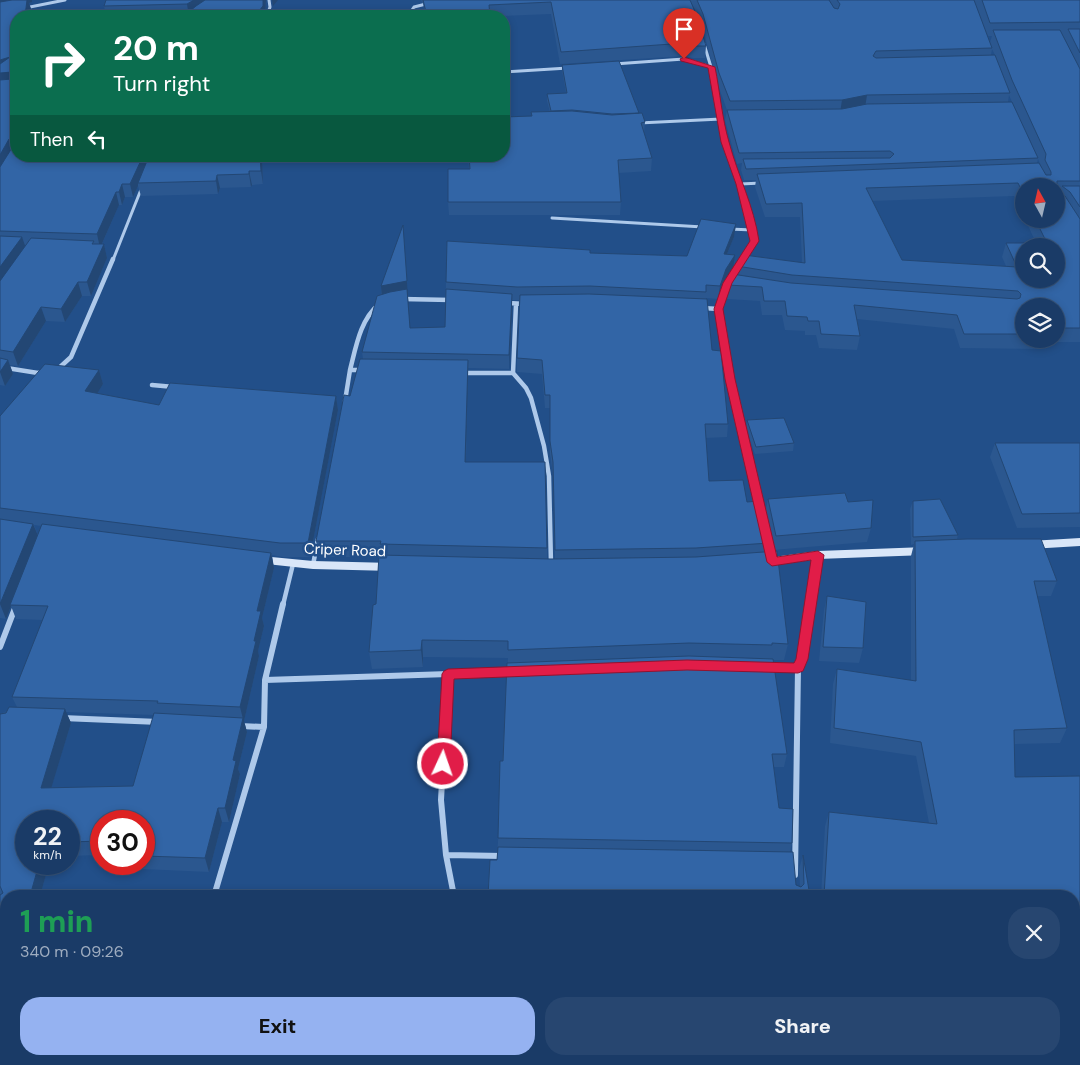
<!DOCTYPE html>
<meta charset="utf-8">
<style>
body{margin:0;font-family:"DM Sans",sans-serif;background:#274670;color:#f1f3f6;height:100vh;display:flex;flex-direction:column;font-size:19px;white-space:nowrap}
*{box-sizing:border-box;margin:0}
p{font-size:16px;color:#9fadc0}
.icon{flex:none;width:28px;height:28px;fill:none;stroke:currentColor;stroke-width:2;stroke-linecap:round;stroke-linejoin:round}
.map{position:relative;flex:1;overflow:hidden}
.drawer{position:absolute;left:0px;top:890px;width:1080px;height:175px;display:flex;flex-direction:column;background:#1a3b67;border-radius:20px 20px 0 0;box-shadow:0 2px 8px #0003,0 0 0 1px #38557b}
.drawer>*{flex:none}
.guide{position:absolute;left:10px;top:10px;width:500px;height:152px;border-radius:20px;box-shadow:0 2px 8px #0003,0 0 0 1px #38557b;background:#0b6e4f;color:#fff;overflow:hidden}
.needle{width:32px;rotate:352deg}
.tools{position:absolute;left:1015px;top:178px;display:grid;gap:10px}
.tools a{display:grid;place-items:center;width:50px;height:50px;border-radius:50%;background:#1a3b67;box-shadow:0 2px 8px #0003,0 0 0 1px #38557b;font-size:25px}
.speed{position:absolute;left:15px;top:810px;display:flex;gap:10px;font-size:25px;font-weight:700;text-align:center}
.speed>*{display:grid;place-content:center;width:65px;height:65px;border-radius:50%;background:#1a3b67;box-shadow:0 2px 8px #0003,0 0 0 1px #38557b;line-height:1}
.speed small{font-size:12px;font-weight:400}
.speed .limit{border:8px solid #d22;background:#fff;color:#111}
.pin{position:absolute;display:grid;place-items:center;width:42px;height:42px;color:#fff;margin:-51px -21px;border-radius:50% 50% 50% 0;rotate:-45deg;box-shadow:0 0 5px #0007}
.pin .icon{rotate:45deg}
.me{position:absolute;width:55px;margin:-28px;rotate:3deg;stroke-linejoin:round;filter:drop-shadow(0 0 4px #0008)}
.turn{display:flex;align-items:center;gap:18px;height:105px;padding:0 20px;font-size:22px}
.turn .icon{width:65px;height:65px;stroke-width:2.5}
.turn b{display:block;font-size:35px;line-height:42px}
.then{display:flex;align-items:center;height:48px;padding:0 20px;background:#0003;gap:10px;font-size:19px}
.round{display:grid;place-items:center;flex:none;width:52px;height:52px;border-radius:20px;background:#274670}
.headline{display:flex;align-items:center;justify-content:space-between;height:85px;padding:0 20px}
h1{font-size:30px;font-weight:800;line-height:38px;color:#1e9e55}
.action{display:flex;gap:10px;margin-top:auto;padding:10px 20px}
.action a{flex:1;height:58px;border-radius:20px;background:#95b2f1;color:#111;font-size:20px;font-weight:800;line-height:58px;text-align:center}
.action a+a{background:#274670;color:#f1f3f6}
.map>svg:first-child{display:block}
</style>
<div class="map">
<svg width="1080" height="1065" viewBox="0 0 1080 1065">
<rect width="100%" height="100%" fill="#224f89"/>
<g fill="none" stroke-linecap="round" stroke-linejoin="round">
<path stroke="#aec9ea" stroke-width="3" d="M25,8L65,0
M267,16L270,7L269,0
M408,16L414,7L430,3
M704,44L711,67L725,142L740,184L755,241L743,260
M614,64L684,59L711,67
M504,72L568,68
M639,123L721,119
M740,184L762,183
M552,218L703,227
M729,229L753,230
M113,260L142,187"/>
<path stroke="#aec9ea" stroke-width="4.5" d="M744,259L728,283L719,309L730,379L759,508
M402,299L451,300
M507,303L526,304
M702,308L719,309
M0,367L38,373L44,372
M59,368L71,357L113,259
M350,370C356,347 360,320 379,304
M464,373H513L526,388L531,398L544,446L549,476L551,564
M513,373L516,304
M152,385L174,387
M345,401L350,370H363
M313,565L318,539
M283,605L293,564
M810,605L818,555"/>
<path stroke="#aec9ea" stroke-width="6" d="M0,647L15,608
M768,667L798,668
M448,674L441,800L446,855L454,896
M265,680L512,672
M62,718L159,722
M240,726L264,727
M446,855L503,856
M795,875L798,668L802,659L810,604
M214,896L264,727L265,680L283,604
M455,1059V1065
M803,1059V1065
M207,1065L209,1059"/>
<path fill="#d9e6f8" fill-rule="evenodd" d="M1080,538V546L1030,549L1025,545L1030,541Z
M926,547L931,551L926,555L818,559L766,566L761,562L766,558L818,551Z
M261,556L313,561L392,563L397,567L392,571L313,569L257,563L256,560Z"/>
</g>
<path fill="#2b578f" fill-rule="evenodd" d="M0,0H32V2L29,3L31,9L30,16H16V156H262L263,184L252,185L251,187L220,188L218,194L141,196L138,186L133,197H125L122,205H119L102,244H104L107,258L91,296H82L65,322L46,321L18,366L10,365L13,374L5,386L0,385Z
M266,0L265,16H106L104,6Z
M421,0H690L706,46L705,58H693L684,56L560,64L551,14L504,16H425L423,3H422Z
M690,0H1080V342H1043L1041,349L960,348L954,329L857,319L860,336L857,350L819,348L816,335H805V331L785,330L782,315H762L760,301L727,299L728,285L736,274L737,266L802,263L800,217H765L755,187L756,180H744L741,170L742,163L737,164L725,120L727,110L718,85L702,26ZM988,36H992L990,42ZM992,49L995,55H991ZM1009,95L1012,102H1008ZM1038,159L1042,168V169L1037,163ZM1024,186L1056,219H1025L1036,243H1006L1002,257L1006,266L902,260L872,201L1014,196L1024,217ZM1024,306H1056V339H1024Z
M562,65L639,113L645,122L644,134L652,158L651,171L619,173L621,202L620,215H449L448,202L469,169L468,156H504L531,116V112H550L547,101V94L566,93L562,71Z
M736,224L734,237L727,254L733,268L724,281L718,299L706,298V299L712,350L728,424L727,437L706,438L709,481L747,502L769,543L767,551L788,644L784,660H773L787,754L784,767H774L779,808L792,843L790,852L796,885L800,887L799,869L803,855L810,896L497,860L508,658L423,657V667L372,669L369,652L376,604L379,557H319L316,541L350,396L363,359L362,352L381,294V286L410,328L445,327L446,282L590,253L687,256ZM512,300H519L517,358V372L542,374L545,408H550V454L553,476L555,559H547V548L466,462L468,368L509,369Z
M99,370L103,384L97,393L159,405L336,396L338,410L310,557H283L272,555L274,568L262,618L264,626L258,651L259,656L244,721L247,732L238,769L240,774L229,822H222L209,872L120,868L118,864H144V821H101V855L69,856V821H26V864H49L40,896H6V969H0V714L17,707L12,697L43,620L16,619L11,606L6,619L0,618V416ZM34,525L41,526L38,535ZM66,712L154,715L133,786L51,788L71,723Z
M747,420L794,443L793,451L755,454L746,428Z
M995,443H1080V527L1017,528L990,457Z
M768,499L848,502L871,528L867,542L773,550L765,514Z
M913,501L958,535L957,539L1057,581L1051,596H1037L1067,728L1060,743L1014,744L1015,777L1080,776V942L1074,941V896H821L825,826L829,812L929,823L916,756L830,743L833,684L837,669L911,681V556L914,544L911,545L910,509Z
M827,596L863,648L859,663L819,661L824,610Z"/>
<path fill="#234774" d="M0,0H32V2L29,3L31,9L30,16H25L0,8Z
M194,0H214L189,16L187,4Z
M263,0H266L265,16H255Z
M272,0H278L273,6Z
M10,57L12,72L16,84L0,86V60Z
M867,95L865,108L840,113L842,100Z
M14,138L16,145L0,175V155L9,139Z
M143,156H152L138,183V186L133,197L130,184Z
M260,156H262L263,184L261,171Z
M249,171L252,185L251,187L249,174Z
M217,175L220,188L218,194L216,181Z
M122,184L125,197L122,205L119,192Z
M116,192L119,205L100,248L97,234Z
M736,224L734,237L722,266L724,254Z
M403,225L411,342L382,300L381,286Z
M22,237L27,251L0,287V267Z
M104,244L107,258L91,296L87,282Z
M735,255L733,268L724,281L718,299L720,286L726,269Z
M78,282L82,296L65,322L61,309Z
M512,294V308L509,369V355Z
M41,307L46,321L18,366L13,352Z
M8,360L13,374L5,386L0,372Z
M468,360V376L465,478V462Z
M99,370L103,384L90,405L85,391Z
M336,396L338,410L310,557L308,543Z
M33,524L39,538L10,605L11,606L6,619L0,604Z
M271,553L274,568L262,618L264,626L258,651L259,656L244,721L247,732L238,769L240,774L229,822L225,808L233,760L243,719L240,707L254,641L257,611Z
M422,640L423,657V667L421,650Z
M65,709L71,723L47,802L41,788Z
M218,808L222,822L209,872L205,858Z
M39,864H49L40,896H30Z"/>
<path fill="#3265a6" stroke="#234774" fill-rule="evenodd" d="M12,0H27L25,16H16V156H143L130,184H122L119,192H116L97,234L0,231V167L15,143L14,138L9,139L0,155V80L12,79L14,73L12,72L0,73V64L10,57L0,60V2Z
M106,0H194L187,4L104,6Z
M205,0H263V6L255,16H184L196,6Z
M423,0H690L697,16L706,46H694L685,43L561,52L551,2L489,5L490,16H427Z
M697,0H829L834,8L838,9L840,4L837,0H974L992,48L876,51L873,56L876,58L995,55L1010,93L867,95L842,100L730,101L719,73L703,14Z
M982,0H1080V22L990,23Z
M1068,29H1080V53Z
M993,30H1060L1080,69V181H1057V191L1065,196L1080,219V328H1056V306H1024V334H964L957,315L854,305L860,336L821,334L819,321H808L807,317L787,316L785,301H764L762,287L728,285L732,274L791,283L1017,299L1020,298L1021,294L1018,291L792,275L737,266L744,255L805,263L802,203L766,204L757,174L1039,163L1046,175H1051V172L1045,160L1046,154L1012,80ZM1018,183L1024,195V186H1056V219H1035L1047,243H1006L1017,267L902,260L866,188ZM1024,246H1056V279H1024Z
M619,61L639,113L612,114L572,110L551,111L547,94L567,93L562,65Z
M1012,102L1038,158L746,169L743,159L890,158L894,154L890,151L739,153L727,110L842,109L867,104Z
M572,111L612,115L642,113L645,122L641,123L652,158L618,160L621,202H448V169H470L469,156H504V117L532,116L531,112Z
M149,156H260L261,171H249V174L217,175L216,181L138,183Z
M1062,186H1080V207L1070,192Z
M701,219L736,224L724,254L735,255L726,269L720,286L706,285V292L590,286L517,287L446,282L447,241L590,250V253L687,256Z
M403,225L407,281L381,286Z
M0,236L22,237L0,267Z
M31,238L94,241L92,244H104L87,282H78L61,309L41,307L13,352L0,350V281Z
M407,289L410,328L445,327L446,289L512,294L509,355L362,352L377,296L390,292Z
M589,294L707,299L712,350L721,351L728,424H705L709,481L743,480L747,502L759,501L769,543L696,548L555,550L553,462L550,441V395H545L542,360L517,358L520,295Z
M0,358L8,360L0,372Z
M360,359L468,360L465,462H545L547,548L380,544L381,541H316L344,395L350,396Z
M45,364L99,370L85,391L159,405L170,383L336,396L308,543H280L0,508V416Z
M784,418L794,443L756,447L747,420Z
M995,443H1080V513L1022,514Z
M845,493L848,502L873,500L871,528L776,536L768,499Z
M940,499L958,535L913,537V501Z
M0,519L33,524L0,604Z
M42,524L271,553L257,611H261L254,641H256L240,707L157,703L158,701L12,697L48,606L10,605Z
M967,539H1041L1057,581H1034L1067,728L1014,730L1015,777L1080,776V927H1074V896H824L829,812L937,824L921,742L834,728L837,669L916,681L915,541Z
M777,551L788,644L772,643V645L689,643L508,650V641L422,640L421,650L369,652L373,605L376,604L379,555L551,559L696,557Z
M827,596L866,602L863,648L823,647Z
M689,656L773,659L787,754H772L779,808L793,809L792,843L498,838L500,761H503L507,663Z
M9,707L65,709L41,788L133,786L154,713L243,718L233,760L236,761L225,808H218L205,858L144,856V821H101V841L69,842V821H26V864H39L30,896H6V956H0V895L3,893L0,886V714L6,713Z
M498,847L793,852L796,885L801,887L804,884L803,855L810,896H488L490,860H497Z
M384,1059H433L434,1065H384Z
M480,1059H774L775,1065H480Z"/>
<path fill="#e11d48" stroke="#92132f" d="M684,57L715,67C720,92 722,118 729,142C738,176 754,206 759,241L732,283L723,309L735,379L777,557L818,551L824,555L808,659L803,671L798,673L687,670L454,679L450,764L448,768L443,769L439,768L437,764L442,674L444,671L448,669L687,660L794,663L796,659L811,560L772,566L767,562L725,379L714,309L723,283L750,241L736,184L721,142L708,68L681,61L680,59Z"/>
<g text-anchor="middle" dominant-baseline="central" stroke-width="5" stroke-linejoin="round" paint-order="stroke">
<g font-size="15" fill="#fff" stroke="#224f89">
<text transform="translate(345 550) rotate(2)">Criper Road</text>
</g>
</g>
</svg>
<div class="tools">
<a><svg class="needle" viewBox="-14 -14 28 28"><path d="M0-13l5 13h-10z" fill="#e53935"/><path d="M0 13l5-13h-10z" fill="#9fadc0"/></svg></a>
<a><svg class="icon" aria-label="search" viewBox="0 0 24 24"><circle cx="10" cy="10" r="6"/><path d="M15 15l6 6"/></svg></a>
<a><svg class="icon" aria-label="layers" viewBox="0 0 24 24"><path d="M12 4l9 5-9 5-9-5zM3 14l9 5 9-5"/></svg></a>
</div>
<div class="speed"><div>22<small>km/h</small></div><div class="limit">30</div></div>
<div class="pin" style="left:684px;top:59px;background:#d93025"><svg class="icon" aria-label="arrive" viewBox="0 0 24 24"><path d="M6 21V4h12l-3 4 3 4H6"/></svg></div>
<svg class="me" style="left:443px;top:764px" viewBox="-20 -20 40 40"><circle r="17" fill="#e11d48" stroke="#fff" stroke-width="3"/><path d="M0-11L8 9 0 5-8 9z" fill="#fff"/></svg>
<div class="guide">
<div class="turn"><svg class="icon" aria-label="right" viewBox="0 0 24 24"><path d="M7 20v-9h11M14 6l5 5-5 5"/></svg><div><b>20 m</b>Turn right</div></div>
<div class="then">Then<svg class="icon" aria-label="left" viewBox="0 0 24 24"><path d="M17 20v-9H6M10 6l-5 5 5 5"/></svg></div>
</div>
<section class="drawer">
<div class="headline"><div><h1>1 min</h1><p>340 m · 09:26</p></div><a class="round"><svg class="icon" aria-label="close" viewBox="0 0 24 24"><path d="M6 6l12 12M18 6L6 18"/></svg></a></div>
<div class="action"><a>Exit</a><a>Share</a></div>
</section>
</div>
